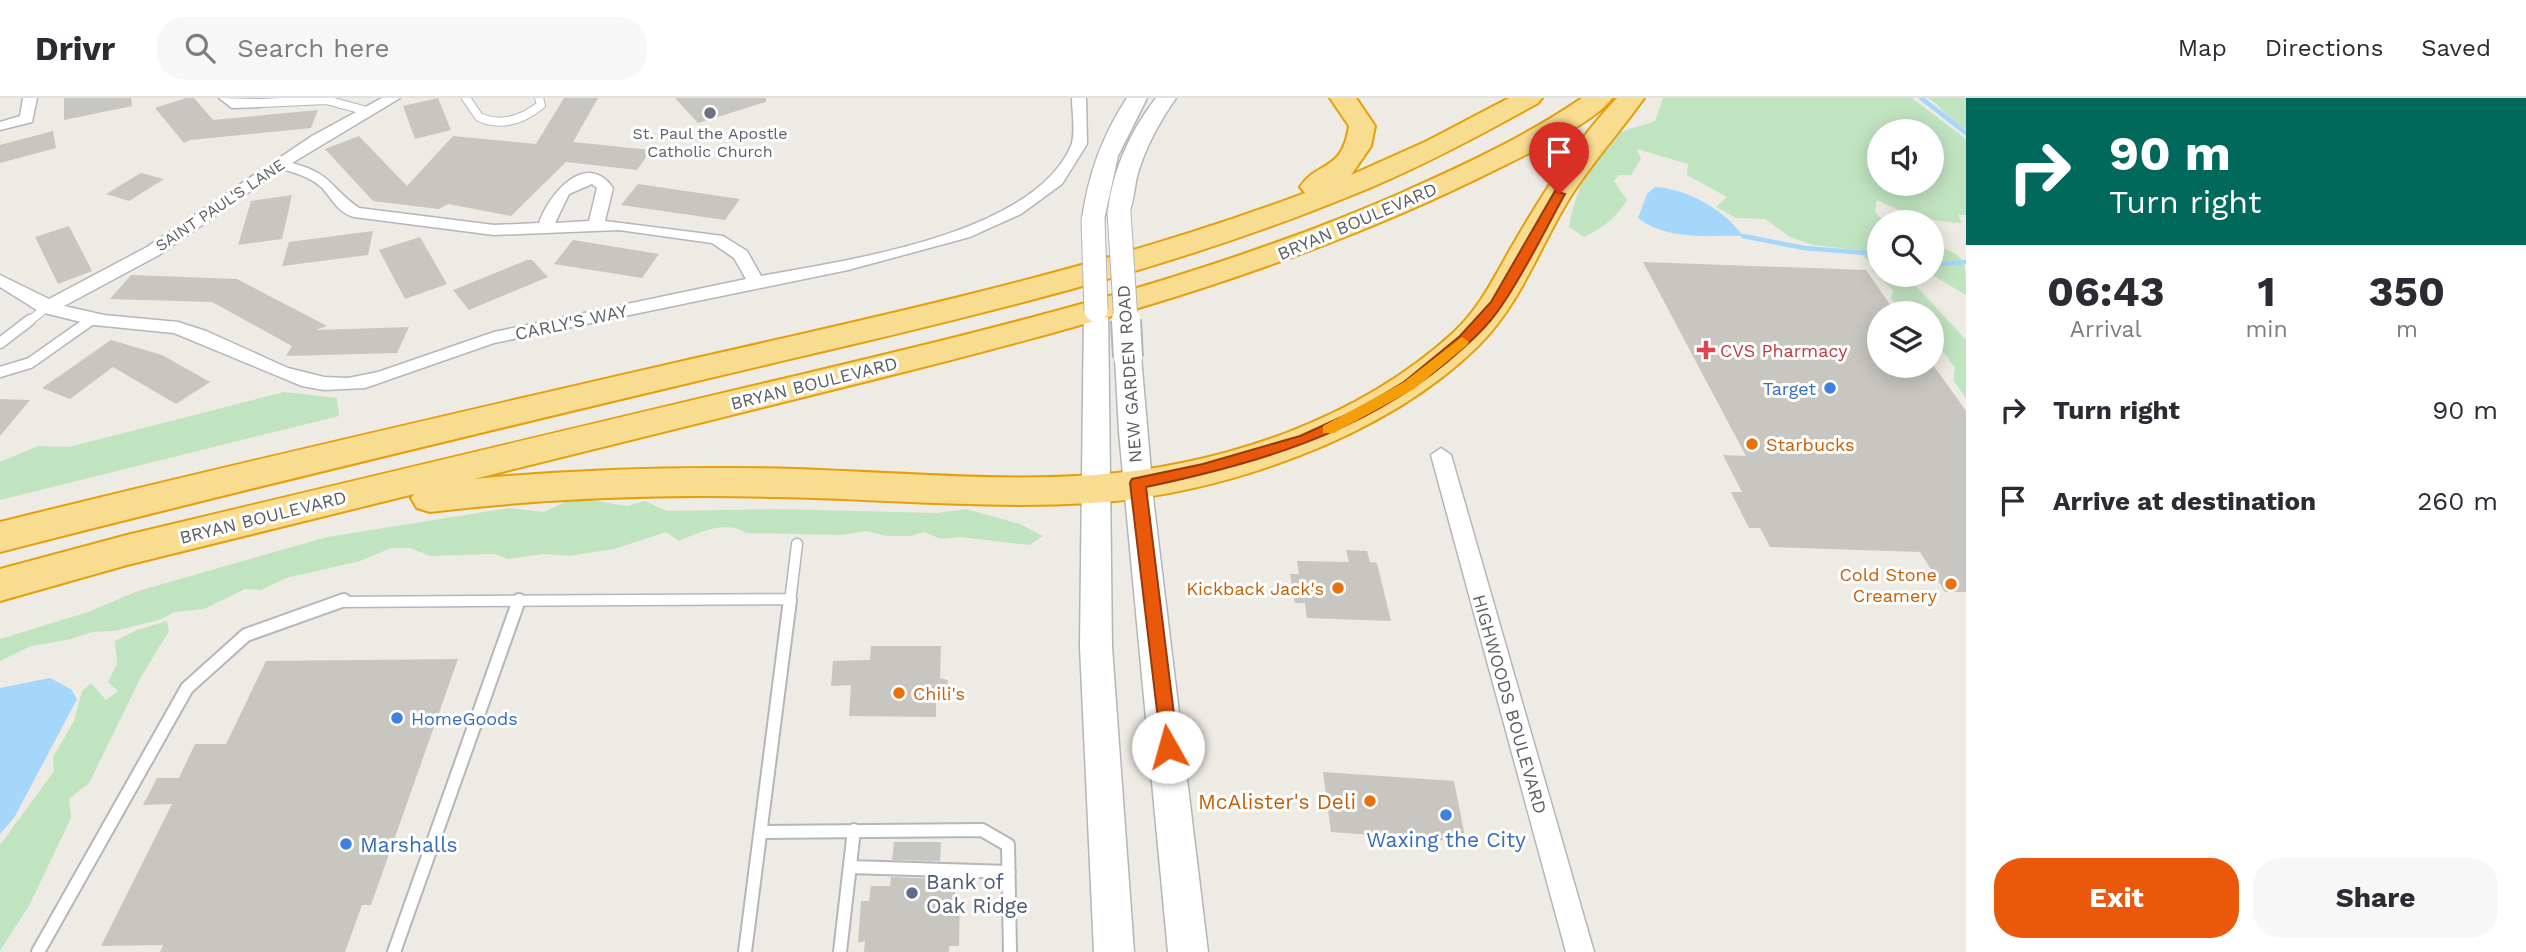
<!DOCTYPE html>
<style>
body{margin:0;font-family:"Work Sans",sans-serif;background:#f7f7f7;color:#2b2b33;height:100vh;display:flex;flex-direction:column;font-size:26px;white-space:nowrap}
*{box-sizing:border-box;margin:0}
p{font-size:23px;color:#7c7c81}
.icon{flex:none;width:38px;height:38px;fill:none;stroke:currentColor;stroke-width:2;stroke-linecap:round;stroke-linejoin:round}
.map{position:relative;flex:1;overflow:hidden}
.drawer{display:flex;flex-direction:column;background:#fff;width:560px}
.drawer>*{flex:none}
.banner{background:#00695c;color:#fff;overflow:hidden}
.tools{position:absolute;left:1867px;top:21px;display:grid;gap:14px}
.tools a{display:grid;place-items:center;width:77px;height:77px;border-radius:50%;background:#fff;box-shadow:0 4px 18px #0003;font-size:35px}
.pin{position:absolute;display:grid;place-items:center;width:60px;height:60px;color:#fff;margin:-72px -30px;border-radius:50% 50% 50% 0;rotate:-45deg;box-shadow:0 0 7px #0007}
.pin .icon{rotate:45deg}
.me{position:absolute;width:77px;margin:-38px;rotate:353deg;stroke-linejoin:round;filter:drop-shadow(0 0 5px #0008)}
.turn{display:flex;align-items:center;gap:24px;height:147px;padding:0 28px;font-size:32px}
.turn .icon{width:91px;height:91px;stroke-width:2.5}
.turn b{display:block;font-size:49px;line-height:60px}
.eta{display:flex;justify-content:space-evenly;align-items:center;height:119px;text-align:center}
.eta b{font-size:42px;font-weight:700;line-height:49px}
.cta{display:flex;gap:14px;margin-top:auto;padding:14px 28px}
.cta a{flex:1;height:80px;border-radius:28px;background:#ea580c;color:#fff;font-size:28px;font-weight:700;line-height:80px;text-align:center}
.cta a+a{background:#f7f7f7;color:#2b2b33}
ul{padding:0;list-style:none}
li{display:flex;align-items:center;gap:21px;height:91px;padding:0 28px}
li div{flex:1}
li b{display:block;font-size:26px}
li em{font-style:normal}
header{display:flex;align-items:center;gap:42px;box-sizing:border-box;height:98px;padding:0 35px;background:#fff;border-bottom:2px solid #e1e1e2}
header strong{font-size:33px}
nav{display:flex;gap:38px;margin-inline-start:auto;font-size:24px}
.search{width:490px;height:63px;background:#f7f7f7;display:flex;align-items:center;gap:18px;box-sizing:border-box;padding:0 24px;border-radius:28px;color:#7c7c81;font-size:26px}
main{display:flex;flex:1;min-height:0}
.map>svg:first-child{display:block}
</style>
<header>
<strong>Drivr</strong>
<div class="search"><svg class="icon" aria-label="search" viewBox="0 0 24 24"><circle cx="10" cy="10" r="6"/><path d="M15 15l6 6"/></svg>Search here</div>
<nav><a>Map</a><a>Directions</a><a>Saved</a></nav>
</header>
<main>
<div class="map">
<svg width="1966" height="854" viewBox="0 0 1966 854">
<rect width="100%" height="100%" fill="#edebe3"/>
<path fill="#c1e4c0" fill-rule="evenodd" d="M1663,0H1912L1966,41V117H1958L1962,125C1931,124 1905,116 1877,102L1875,114L1885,124H1880L1879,145L1872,150L1879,160L1880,177H1906L1966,242V300L1953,282L1955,270L1942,252L1932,245V215H1902L1891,201L1893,192L1872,172L1874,168L1857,152L1813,147L1790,139L1765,121L1736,120L1716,109L1727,99L1687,77L1688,66L1637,51L1641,61L1631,77H1619L1614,83L1627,102C1616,120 1603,130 1584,139L1569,129C1575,98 1588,58 1615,38C1624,30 1644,28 1655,23ZM1880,33H1932V86H1880Z
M1928,0H1966V31C1949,24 1942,8 1928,0Z
M1932,147C1966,157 1966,160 1966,197L1932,177Z
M284,294L337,300L339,318L0,402V364L38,348L69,349Z
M585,401L627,408L645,403L667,413L776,411L937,415L966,411L1020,426L1043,438L1030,447L960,439L941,441L924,434L910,438H886L866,433L841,437L746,435C725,422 700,434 679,443L666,434L614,451L569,458L543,456L509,461L493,456L430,458L410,450H391L360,463L286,480L261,492L245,491L204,511L174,514L159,522L114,533L93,534L67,542L31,548L0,563V541L88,514L138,493L327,439L509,410L544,414L567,403Z
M167,523L169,533L141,579L89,685L69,701L71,720L30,806L0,853V747L54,673L53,659L74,623L82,593L91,585L106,602L118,593L108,584L117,566L115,543L137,532Z"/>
<path fill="#a5d6fb" d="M1655,89C1687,91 1724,111 1743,138C1707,137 1668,143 1638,120L1647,96Z
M50,580L71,591L77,601L14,720L0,736V590Z"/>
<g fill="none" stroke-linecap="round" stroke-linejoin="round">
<path stroke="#a5d6fb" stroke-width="4.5" d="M1921,0L1966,35
M1743,138L1804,150L1880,156
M1932,167L1966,164"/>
</g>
<path fill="#c8c6c0" d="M64,0H131L132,8L64,22Z
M186,0H194L213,22L318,12L311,30L190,42L184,45L155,10Z
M438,0L451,32L415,41L403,8Z
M564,0H598L573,44L651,52L637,72L566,64L511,118L448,106L439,111L373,103L325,51L359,38L407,88L453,38L536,46Z
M675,0H766V4L698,25Z
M53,33L56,50L0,65V47Z
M141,75L164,81L129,103L106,96Z
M638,86L740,101L725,122L621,107Z
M292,97L282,141L238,147L251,103Z
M69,128L92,173L58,186L35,139Z
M373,133L368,157L282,168L289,144Z
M420,139L447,186L405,201L379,152Z
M573,142L659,156L642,180L554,166Z
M527,162H532L548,179L469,212L453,192Z
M1643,164L1866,172L1896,215H1880V268H1934L1966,313V494H1945L1920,454L1770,449L1760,430H1749L1731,394H1742L1723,357L1746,358Z
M131,177L237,181L327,228L316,232L409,229L397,255L286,258L292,248L212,204L110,201Z
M111,242L162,257L210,284L176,306L113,269L70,301L42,290Z
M0,301L30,302L0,338Z
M1346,452L1367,453L1370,464L1377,465L1391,523L1307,520L1305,505H1295L1290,476H1299L1297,463L1349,464Z
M871,548H941L940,580L948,582L947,602H936V619L849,618L851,587L831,588L833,563L870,562Z
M458,561L371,807H362L345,854H160L163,847L101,848L172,706L143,707L157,680H179L195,646H226L266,563Z
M1323,674L1454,683L1466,744L1331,734Z
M894,744H941L940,763L892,762Z
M891,779L939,781V785H955V802H960L959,848H949V854H864L865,843L858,845L861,803H869L871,788H890Z"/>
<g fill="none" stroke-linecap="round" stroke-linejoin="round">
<g stroke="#b3b6ba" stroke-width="10">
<path id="lane-far2" d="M466,0L479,19C501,29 522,22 541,7L539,0
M260,5L326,2L367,13
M28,224L46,210
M89,224L93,221"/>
</g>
<g stroke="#b3b6ba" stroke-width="13">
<path id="lane-far1" d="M0,245L30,222
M0,274L30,265L91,222
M339,504L789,501
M790,504L797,446"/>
</g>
<g stroke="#b3b6ba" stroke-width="16">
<path id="lane" d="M761,734L982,732L1008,747L1010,854
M850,769L1009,774
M38,854L187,590L246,537L344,502
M394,854L519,502
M745,854L790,502
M840,854L854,732"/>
</g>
<g stroke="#b3b6ba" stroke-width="3">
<path id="street" d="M23,0H37L32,24L0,32V24L20,18Z
M219,0L260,1L267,5L260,9L232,10Z
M382,0H400L292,65C333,76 329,89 359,110L494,127L539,125C548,97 586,51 613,90L605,123L723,138L747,153L761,178C848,162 1032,137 1071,48C1076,35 1072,14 1072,0H1086L1087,46L1062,86L1021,116L970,139L848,172L494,245L365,290L324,292L302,288L174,235L94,227L40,214L0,189V177L49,201L147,149L312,38ZM282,71C296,75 309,79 320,88C332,99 336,114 354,119L494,137L619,132L712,145L734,160L746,181L494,234L378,274L348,280L324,279L288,270L206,233L178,224L104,217L64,208L159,157ZM592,86L597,90L589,123L555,125L569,96Z
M1441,350L1451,357L1594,854H1566L1431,357Z"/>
</g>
<g stroke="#b2b6ba" stroke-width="3">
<path id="secondary" d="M1127,0H1147L1118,58L1104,122L1101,127H1085L1082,122C1088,77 1102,38 1127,0Z
M1156,0H1176C1160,23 1146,48 1138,75C1134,88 1134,108 1127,119H1111L1108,114C1112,73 1131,32 1156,0Z
M1096,204L1105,206L1108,212L1112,549L1134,854H1094L1080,549L1084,212L1087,206Z
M1128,250L1137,253L1141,259L1154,408L1208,854H1168L1119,334L1115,259L1119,253Z"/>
</g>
<g stroke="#e59f0b" stroke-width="4">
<path id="highway" d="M1330,0H1356L1375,28L1371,48L1351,77L1427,43L1509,0H1542L1538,5C1477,39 1415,72 1350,98C1145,182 928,228 714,279C475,336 237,393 0,454V424C234,366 470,312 705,258C908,212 1110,168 1305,95L1300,89C1318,62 1342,75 1349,28Z
M1582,0H1612C1596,24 1527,56 1499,70C1303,169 1092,227 880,280C745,314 609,347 474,381C580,371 687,368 794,371C894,374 994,384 1094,377C1221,368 1358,322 1453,235C1483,207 1497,173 1518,138C1547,89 1578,41 1617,0H1644C1620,34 1592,64 1569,101C1539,150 1520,207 1478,248C1385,340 1221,397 1091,405C987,411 882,401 778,399C661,396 546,400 430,414L417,410L411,400L414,396L127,467L0,503V471L127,437C348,384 569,331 791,279C997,230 1204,181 1399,96C1462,68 1525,39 1582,0Z"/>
</g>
<use href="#lane-far2" stroke="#fff" stroke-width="8"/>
<use href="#lane-far1" stroke="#fff" stroke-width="10"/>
<use href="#lane" stroke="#fff" stroke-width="12"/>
<use href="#street" fill="#fff" fill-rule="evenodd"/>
<use href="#secondary" fill="#fff" fill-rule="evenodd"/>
<use href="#highway" fill="#f8dc8f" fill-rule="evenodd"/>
<g stroke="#b2b6ba" stroke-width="25" stroke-linecap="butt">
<path id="secondary-bridge-far1" d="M1119,114L1126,224
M1093,122L1096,212"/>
</g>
<g stroke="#b2b6ba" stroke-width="32" stroke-linecap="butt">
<path id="secondary-bridge" d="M1126,222L1128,259"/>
</g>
<use href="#secondary-bridge-far1" stroke="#fff" stroke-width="23"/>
<use href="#secondary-bridge" stroke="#fff" stroke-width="28"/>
</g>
<path fill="#ea580c" stroke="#983908" stroke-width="2" d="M1555,93L1565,96C1545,132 1526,172 1502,207C1488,229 1467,247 1447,264C1360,336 1255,366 1146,389L1178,649L1175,655H1162L1130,385L1132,381L1203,366L1300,338L1357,312L1404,284L1460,238L1491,204Z"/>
<path fill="#f59e0b" d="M1462,239L1469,244L1467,247L1414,291L1334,335H1323V328L1404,284Z"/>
<circle fill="#6b7280" stroke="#fff" stroke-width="2.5" cx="710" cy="15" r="7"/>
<path fill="#e0444e" stroke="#fff" stroke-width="2.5" d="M1702.5 241.5h7v7h7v7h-7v7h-7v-7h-7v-7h7z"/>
<g fill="#3f7fe0" stroke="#fff" stroke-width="2.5">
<circle cx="1830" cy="290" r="7"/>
<circle cx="397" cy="620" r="7"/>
<circle cx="1446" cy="717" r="7"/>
<circle cx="346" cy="746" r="7"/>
</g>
<g fill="#e8710a" stroke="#fff" stroke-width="2.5">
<circle cx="1752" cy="346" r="7"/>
<circle cx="1951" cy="486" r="7"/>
<circle cx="1338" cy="490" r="7"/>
<circle cx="899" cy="595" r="7"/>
<circle cx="1370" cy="703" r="7"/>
</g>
<circle fill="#5c6f8a" stroke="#fff" stroke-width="2.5" cx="912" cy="795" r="7"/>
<g text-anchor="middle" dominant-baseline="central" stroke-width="6" stroke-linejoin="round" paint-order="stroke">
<g font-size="16" fill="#5b616d" stroke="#fff">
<text x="710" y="35">St. Paul the Apostle<tspan x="710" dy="18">Catholic Church</tspan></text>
</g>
<g font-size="16" fill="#5b5f63" stroke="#fff">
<text transform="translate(220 107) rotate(-34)">SAINT PAUL'S LANE</text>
</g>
<g font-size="18" fill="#5b5f63" stroke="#fff">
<text transform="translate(1357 123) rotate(-23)">BRYAN BOULEVARD</text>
<text transform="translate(571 224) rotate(-12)">CARLY'S WAY</text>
<text transform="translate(1129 276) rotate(-94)">NEW GARDEN ROAD</text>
<text transform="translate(814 285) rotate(-14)">BRYAN BOULEVARD</text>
<text transform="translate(263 419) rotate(-14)">BRYAN BOULEVARD</text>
<text transform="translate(1510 606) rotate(74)">HIGHWOODS BOULEVARD</text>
</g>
<g font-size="18" fill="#be3a42" stroke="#fff" text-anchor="start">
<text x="1720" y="252">CVS Pharmacy</text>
</g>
<g font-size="18" fill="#366cbe" stroke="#fff" text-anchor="end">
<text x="1816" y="290">Target</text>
<text x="411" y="620" text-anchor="start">HomeGoods</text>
</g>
<g font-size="18" fill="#c56008" stroke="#fff" text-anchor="start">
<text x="1766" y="346">Starbucks</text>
<text x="1937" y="476" text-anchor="end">Cold Stone<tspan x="1937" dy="21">Creamery</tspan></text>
<text x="1324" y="490" text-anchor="end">Kickback Jack's</text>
<text x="913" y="595">Chili's</text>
</g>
<g font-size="21" fill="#c56008" stroke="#fff" text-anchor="end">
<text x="1356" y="703">McAlister's Deli</text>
</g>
<g font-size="21" fill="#366cbe" stroke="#fff">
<text x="1446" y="741">Waxing the City</text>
<text x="360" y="746" text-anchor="start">Marshalls</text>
</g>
<g font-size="21" fill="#4e5e75" stroke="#fff" text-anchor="start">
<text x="926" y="783">Bank of<tspan x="926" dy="24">Oak Ridge</tspan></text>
</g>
</g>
</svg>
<div class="tools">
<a><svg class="icon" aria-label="sound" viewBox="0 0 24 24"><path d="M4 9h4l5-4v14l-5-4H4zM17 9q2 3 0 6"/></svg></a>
<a><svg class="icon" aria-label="search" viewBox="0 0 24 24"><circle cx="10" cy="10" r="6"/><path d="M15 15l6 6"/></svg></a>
<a><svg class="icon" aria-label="layers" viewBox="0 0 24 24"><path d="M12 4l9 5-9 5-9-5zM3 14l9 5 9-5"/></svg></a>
</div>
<div class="pin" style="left:1559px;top:96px;background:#d93025"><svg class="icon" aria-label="arrive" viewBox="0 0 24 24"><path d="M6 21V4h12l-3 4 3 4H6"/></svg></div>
<svg class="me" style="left:1168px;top:649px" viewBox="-20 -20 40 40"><circle r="19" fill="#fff"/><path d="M0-13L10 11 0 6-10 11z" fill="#ea580c"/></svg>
</div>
<section class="drawer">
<div class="banner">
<div class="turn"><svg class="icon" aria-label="right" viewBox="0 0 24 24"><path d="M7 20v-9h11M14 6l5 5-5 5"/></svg><div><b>90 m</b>Turn right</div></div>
</div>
<div class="eta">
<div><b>06:43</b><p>Arrival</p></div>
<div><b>1</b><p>min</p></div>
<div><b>350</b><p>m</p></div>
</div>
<ul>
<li><svg class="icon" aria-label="right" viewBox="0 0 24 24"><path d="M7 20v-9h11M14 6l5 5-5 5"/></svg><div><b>Turn right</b></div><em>90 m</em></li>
<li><svg class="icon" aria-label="arrive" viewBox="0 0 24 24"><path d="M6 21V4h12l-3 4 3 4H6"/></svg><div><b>Arrive at destination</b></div><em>260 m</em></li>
</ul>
<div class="cta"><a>Exit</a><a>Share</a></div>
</section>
</main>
